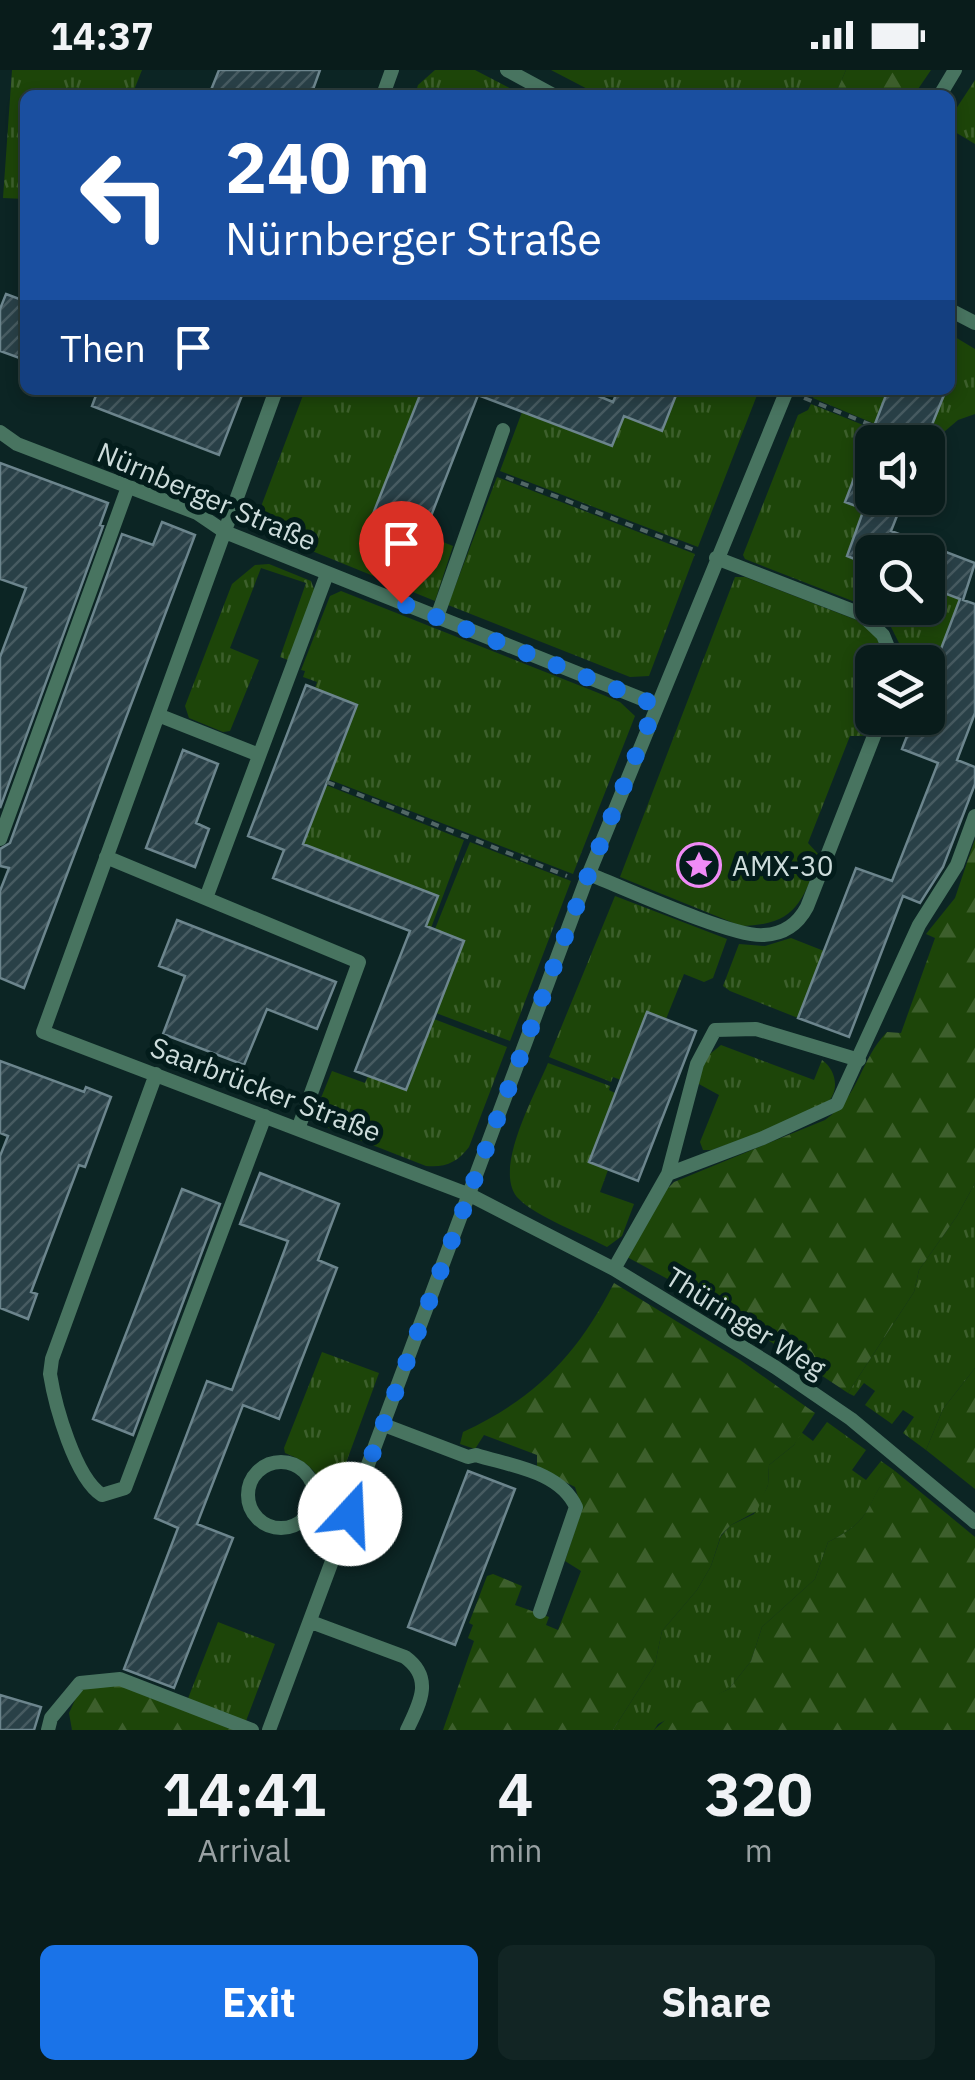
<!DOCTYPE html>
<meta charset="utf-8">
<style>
body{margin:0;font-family:"IBM Plex Sans",sans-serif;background:#122524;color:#f1f3f6;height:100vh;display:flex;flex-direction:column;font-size:38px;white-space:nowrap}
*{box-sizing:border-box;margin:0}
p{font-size:32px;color:#99a1a3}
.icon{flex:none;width:55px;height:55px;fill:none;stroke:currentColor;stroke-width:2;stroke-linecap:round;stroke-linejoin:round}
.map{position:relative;height:1660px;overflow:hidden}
.panel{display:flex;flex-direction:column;background:#091c1b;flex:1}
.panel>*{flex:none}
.banner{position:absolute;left:20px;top:20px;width:935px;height:305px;border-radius:15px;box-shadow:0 5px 15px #0003,0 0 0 2px #293a3a;background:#1a4fa0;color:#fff;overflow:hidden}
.controls{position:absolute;left:855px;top:355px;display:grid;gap:20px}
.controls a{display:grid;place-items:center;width:90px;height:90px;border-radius:15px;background:#091c1b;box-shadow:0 5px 15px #0003,0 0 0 2px #293a3a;font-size:50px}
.pin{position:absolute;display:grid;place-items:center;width:85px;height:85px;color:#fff;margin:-102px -42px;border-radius:50% 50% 50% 0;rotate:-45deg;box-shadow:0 0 10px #0007}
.pin .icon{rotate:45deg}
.me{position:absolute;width:110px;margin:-55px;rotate:20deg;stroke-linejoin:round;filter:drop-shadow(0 0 8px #0008)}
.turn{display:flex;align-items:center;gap:35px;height:210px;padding:0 40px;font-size:45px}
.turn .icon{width:130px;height:130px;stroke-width:2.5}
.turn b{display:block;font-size:70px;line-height:85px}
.then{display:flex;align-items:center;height:95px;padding:0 40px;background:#0003;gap:20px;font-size:38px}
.eta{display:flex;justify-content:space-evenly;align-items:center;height:170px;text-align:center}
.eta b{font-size:60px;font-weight:800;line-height:70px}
.primary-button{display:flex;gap:20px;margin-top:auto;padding:20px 40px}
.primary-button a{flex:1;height:115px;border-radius:15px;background:#1a73e8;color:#fff;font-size:40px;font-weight:800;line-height:115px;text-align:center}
.primary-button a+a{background:#122524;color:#f1f3f6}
.status{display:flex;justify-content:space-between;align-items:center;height:70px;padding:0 50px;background:#091c1b;direction:ltr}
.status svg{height:28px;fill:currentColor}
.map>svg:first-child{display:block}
</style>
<div class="status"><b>14:37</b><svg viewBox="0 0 49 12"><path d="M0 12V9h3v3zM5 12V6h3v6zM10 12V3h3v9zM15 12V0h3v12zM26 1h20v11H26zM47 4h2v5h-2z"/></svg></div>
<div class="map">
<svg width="975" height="1660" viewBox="0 0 975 1660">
<defs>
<pattern id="grass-tufts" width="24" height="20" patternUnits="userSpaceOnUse" patternTransform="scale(2.5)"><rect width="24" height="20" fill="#1d4509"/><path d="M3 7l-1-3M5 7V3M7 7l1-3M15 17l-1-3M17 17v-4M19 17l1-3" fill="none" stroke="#3d5f2c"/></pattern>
<pattern id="forest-firs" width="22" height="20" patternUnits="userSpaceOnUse" patternTransform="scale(2.5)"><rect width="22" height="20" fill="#1d4509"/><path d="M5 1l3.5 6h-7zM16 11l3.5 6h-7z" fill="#3d5f2c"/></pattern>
<pattern id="building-hatch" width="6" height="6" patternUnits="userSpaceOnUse" patternTransform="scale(2.5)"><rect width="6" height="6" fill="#294047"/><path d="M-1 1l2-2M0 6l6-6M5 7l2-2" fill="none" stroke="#475b61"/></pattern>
</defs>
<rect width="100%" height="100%" fill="#0c2524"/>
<path fill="url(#grass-tufts)" d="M12,0H142L132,25H25V129L3,128Z
M435,0H475L523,25H415L418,15Z
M551,0H846L835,25H599Z
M975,10V74L950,59V48Z
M950,264L975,279V344L958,350L931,373L926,370L946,320H950L953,301L950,299Z
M305,320H422L373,444L453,476L435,531L280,468L266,451L262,434Z
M678,320H759L698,477L500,401L522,342L611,376L624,346L662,360Z
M816,320H888L875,354L813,328Z
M811,334L873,359L845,431L864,439L847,486L872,496V538H928V517L960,529L934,597L905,585L890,555L868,537L745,489L743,485L798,345L808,340Z
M497,407L695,484L649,606L630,607L448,535Z
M269,494L311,511L315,522L288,590L280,587L306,513L261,498L230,578L259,590L230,661L223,662L189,648L185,636L232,514L255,495Z
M735,507H745L859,551L874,562L887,592H872V648H876L869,666H850L808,773L820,786C802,832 796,855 741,856L620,807Z
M341,521L596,622L620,632L635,646L573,804L328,709L357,635L315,618L317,612L303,607L305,601L301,600L330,526Z
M326,715L464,770L431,858L303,774Z
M470,772L571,811L510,971L436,943L464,871L435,859Z
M615,826L727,869L713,908L704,912L684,904L666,949L647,942L621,1010L613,1007L611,1012L549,987Z
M791,868L824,881L798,948L730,921L723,916L739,874L765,876Z
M434,949L507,977L469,1077C458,1092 445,1098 426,1096L316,1053L314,1045L332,1001L365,1013L368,1006L406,1020Z
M721,975L814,1010L822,990C835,999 840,1018 829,1031C816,1047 735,1071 712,1080H703L700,1072L719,1025L697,1013L705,988Z
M548,993L610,1016L609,1020L615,1023L589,1092L608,1100L600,1122L634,1134L622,1166L607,1177C585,1165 535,1146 519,1129C491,1102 535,1025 548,993Z
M975,1113V1298L943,1339L926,1380L903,1363L914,1347L903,1340L892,1354L865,1335L875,1321L864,1313L854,1326L848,1323L914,1222L919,1200L957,1146Z
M322,1282L379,1303L332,1431L324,1428C321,1402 308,1392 285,1383L284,1378Z
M827,1352L866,1380L852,1400L866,1410L881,1391L895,1401C875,1416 876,1430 862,1448C853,1459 840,1466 828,1472L815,1509L762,1557L751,1591L729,1619L658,1654L654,1660H613L655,1594L662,1561L697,1520L711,1496L721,1466L731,1455L754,1444L768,1415L769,1395L794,1375L801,1362L813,1371Z
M218,1552L275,1574L246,1651L187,1631Z"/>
<path fill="url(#forest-firs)" d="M846,0H931L914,25H835Z
M975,769V1113L957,1146L919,1200L914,1222L848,1323L712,1233L627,1187L664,1122L674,1112L825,1050C862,1023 859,991 887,962L901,963L935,868L926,864L955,828Z
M614,1213L740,1290L815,1343L794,1375L769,1395L768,1415L757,1441L731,1455L721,1465L711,1496L697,1520L662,1561L655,1594L613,1660H443L474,1571L468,1568L473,1555L469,1553L487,1506L493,1504L522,1516L515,1535L549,1547L546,1555L558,1560L581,1501L565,1491L582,1439L575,1417L537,1398V1385L484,1365L475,1379L460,1374L463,1362C536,1328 578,1284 614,1213Z
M975,1298V1419L926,1380L943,1339Z
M895,1401L975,1467V1660H654L672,1644L729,1619L751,1591L762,1557L815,1509L828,1472C840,1466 853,1459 862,1448C875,1431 876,1414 895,1401Z
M119,1611L234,1660H72L69,1643L81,1617Z"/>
<path fill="url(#building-hatch)" stroke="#6c858d" stroke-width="2.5" d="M219,0H320L311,25H209Z
M6,224L25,231V290L0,281V239Z
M98,320H244L219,385L92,336Z
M422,320H584L613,332L618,320H678L662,361L624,346L612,376L478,325L424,464L373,444Z
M888,320H946L925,372H872V428H904L891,461L975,493L963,530L975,534V643L957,690L975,697V714L943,797L920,833L903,826L849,967L798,948L856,798L892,811L938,693L902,679L914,648H928V613L960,529L928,517V482H872V496L847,486L864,439L845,432Z
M0,393L108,433L100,455L103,456L0,738V587L26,518L0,509Z
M162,452L195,465L24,918L0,908V821L9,798L0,796V779L10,773L122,464L153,475Z
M306,615L357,635L303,774L438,826L426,856L464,871L406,1020L355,1001L410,861L273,808L284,780L248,766Z
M183,680L218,694L196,753L209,759L195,797L146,778Z
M177,850L336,912L317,959L267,939L244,995L163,964L185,906L159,896Z
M647,942L696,961L638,1111L589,1092Z
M0,991L84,1022L86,1017L111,1027L85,1097L79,1095L31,1222L37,1224L28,1249L0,1238V1086L8,1066L0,1063Z
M260,1103L339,1134L318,1190L337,1198L279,1349L243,1335L197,1454L233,1468L174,1618L124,1599L178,1458L155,1448L207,1311L232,1320L288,1171L240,1154Z
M182,1119L220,1134L133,1365L93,1349Z
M468,1401L515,1419L455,1575L408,1557Z
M0,1625L41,1637L34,1660H0Z"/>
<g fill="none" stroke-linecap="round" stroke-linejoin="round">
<path stroke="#526766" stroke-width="4" stroke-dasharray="8 8" stroke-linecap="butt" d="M804,328L874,356
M506,407L697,481
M327,712L567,806"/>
<path stroke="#487460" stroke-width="14" d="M507,0L553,25
M383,25L392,0
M940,25L955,0
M950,240L975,253
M276,320L43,962L470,1125L614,1199L775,1297L851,1349L975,1452
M0,362L17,374L197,443L225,462L657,635
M716,488L861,544L883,565L894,592
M437,547L503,360
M158,645L259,685
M0,769L128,417
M106,787L359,892L298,1059
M589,804C624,818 734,868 764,865C784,864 798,854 807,837L881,648
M206,828L327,504
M156,1004L52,1289L50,1304C55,1335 75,1408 102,1425L125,1418L265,1046
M668,1104L697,994L715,960L756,959L859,990
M614,1199L668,1104L763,1068L837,1034L919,855L957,795L975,746
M384,1355L468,1387L476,1385C511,1396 560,1401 576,1437L540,1542
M248 1425a33 33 0 1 1 66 0a33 33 0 1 1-66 0Z
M312,1435L350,1444
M311,1552L405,1587C434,1608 420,1633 407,1660
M48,1660L51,1648L80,1613L120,1609L252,1660
M269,1660L585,813L787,320"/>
</g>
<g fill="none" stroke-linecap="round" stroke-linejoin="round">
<path stroke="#1a73e8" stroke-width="18" stroke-dasharray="0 32.4" d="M350,1444L585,813L656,635L401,533"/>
</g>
<defs>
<g id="sight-ring" transform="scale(2.25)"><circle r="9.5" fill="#031c1b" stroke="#ef8bf6" stroke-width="1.5"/><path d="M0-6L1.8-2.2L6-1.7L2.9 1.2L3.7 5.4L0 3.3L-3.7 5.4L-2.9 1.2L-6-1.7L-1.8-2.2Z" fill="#ef8bf6"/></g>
</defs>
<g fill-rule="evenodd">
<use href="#sight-ring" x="699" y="795"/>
</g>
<g text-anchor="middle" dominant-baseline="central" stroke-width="10" stroke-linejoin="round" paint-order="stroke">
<g font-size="28" fill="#cddcdb" stroke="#031c1b">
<text transform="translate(207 426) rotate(23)">Nürnberger Straße</text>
<text transform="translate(266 1019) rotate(21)">Saarbrücker Straße</text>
<text transform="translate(746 1252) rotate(32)">Thüringer Weg</text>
</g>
<g font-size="28" fill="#cddcdb" stroke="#031c1b" text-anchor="start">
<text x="732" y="795">AMX-30</text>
</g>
</g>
</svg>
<div class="controls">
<a><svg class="icon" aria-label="sound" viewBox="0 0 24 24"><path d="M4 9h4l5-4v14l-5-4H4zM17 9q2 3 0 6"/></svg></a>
<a><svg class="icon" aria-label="search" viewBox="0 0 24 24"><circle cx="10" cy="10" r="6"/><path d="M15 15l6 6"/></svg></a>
<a><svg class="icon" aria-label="layers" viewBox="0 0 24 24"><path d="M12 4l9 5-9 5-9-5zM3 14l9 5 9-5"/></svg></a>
</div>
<div class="pin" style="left:401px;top:533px;background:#d93025"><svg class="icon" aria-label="arrive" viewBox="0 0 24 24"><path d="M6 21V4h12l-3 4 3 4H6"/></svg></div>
<svg class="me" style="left:350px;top:1444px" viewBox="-20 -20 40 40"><circle r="19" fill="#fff"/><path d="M0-13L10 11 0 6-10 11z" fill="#1a73e8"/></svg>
<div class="banner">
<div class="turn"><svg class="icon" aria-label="left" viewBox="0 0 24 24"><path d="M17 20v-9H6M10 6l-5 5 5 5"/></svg><div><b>240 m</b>Nürnberger Straße</div></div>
<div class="then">Then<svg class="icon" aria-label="arrive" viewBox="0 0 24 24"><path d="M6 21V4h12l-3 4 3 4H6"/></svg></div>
</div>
</div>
<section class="panel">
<div class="eta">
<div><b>14:41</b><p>Arrival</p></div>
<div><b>4</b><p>min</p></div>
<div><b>320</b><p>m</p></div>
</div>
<div class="primary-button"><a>Exit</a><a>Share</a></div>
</section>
